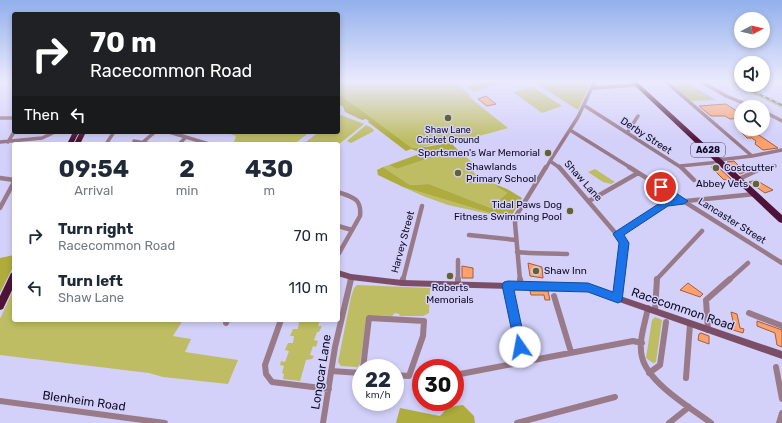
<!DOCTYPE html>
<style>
body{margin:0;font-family:Rubik,sans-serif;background:#f2f2f3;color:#1f2937;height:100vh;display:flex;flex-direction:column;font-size:15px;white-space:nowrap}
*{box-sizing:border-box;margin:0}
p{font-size:13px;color:#747a83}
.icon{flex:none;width:22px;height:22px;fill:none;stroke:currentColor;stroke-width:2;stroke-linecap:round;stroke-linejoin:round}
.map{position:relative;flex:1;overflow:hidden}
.drawer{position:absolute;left:12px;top:142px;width:328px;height:180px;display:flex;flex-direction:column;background:#fff;border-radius:4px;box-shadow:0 2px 6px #0003}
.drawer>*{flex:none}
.guide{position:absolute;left:12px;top:12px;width:328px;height:122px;border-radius:4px;box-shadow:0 2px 6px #0003;background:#202124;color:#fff;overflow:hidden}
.needle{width:26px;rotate:83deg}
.buttons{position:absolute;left:734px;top:12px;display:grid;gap:8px}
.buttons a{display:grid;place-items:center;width:36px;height:36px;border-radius:50%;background:#fff;box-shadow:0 2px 6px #0003;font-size:20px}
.speed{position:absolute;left:352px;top:359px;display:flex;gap:8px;font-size:20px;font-weight:700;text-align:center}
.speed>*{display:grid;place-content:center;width:52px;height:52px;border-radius:50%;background:#fff;box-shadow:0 2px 6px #0003;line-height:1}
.speed small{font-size:10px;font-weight:400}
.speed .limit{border:6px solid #d22;background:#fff;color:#111}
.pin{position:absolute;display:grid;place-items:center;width:34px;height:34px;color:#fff;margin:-17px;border:2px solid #fff;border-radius:50%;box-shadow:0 1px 4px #0007}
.me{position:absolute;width:44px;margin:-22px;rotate:348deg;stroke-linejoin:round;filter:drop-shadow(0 0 3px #0008)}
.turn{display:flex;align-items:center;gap:14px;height:84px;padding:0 12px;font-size:18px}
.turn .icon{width:52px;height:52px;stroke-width:2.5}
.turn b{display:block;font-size:28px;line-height:34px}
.then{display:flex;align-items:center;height:38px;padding:0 12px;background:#0003;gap:8px;font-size:15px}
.eta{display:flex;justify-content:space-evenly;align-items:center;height:68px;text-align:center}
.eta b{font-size:24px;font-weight:700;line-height:28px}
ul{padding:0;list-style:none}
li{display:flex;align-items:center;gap:12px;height:52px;padding:0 12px}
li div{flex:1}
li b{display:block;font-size:15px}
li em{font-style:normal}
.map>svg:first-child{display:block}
</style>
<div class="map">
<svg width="782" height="423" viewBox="0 0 782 423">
<rect width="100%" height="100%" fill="#d3d0fa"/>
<path fill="#bebd63" d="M338,81H453L471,96L469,97L508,128C484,135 462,141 437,144C428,145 421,148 412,148L338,93V91L341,89L338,86Z
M485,81H505L474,92L467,87Z
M532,81H592L578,110Z
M724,81H730L782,105V108Z
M689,84L715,100L691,101L672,86Z
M533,87L562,106L542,113L513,92Z
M341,115L364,124L338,145L303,144L319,132H338V118Z
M366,125L372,128L374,131L351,143L347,141Z
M225,132H310L294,144H231L234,142L236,136Z
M444,153L453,155L461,153L472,162L474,173L495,184L497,187L507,193L491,208L429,184L410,185L383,167L389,165L397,169Z
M595,169L615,182L611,184L603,182L588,172Z
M403,187L503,217L448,205L423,196Z
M357,285L430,288L429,313L423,316H400L399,314L395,313L392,316L367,315L360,364L357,367L341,366L338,362L351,297L354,288Z
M14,288V320H183L173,336L191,339L185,352L238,360L228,384L163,377L149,373L0,355V319Z
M655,317L662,320L656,362L653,363L646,358L652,320Z
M295,320H320L318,326H322L319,332H317L314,340L318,341L316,347L313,346L310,355L314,356L312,359L306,360L300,381L283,379L284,374L282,373L284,366L280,365L281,361L285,362L289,351L285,350L288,343H293L294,336H290L293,329H298L299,322H294Z"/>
<path fill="#aeac3d" d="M338,93L412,148C425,148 438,144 451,143L461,153L453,155L444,153L397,169L389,165L422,153L411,149L406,151L368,122L369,121L366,119L362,120L345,112L343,106L338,105Z
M383,167L410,185L429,184L491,208L507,193L497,187L495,184L507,189L522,198L512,215L503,217L403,187L378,175L377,170Z
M14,255V265L0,293V258Z
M463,405L474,416L475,423H396L400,408L440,416L448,407Z"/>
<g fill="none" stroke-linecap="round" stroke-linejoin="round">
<path stroke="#b1a9f3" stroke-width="1" d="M686,81L696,89L715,100"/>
</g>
<path fill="#ffa06d" stroke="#9f5f3c" d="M486,96L496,104L487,106L478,99Z
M726,104L741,114V118L730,119L725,116H711L699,106Z
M742,133H756L778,148L763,150L755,144L756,141L752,138H747Z
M734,161L745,172L740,174L727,162Z
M711,167H718L731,179L724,180Z
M756,180L766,186L773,190L765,193L749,182Z
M528,263L542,267L543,278L530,276Z
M462,266L473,268V278H462Z
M688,283L703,294L700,297L680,290Z
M530,291H548L550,300H545L544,295H531Z
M731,312L737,314L740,328L744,329L743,333L717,325L716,321L734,326Z
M757,321L782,330V347L777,345L775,333L757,326Z
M701,333L709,336V344L698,340L699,334Z"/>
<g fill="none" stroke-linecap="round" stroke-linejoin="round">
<path stroke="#997a89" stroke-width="3.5" d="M665,81L752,156L718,160
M700,81L726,96L753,107
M593,88L637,85
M585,106L682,168
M763,111L782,121
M0,118H14
M570,130L631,168
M169,132L209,144
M627,133L638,116
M134,141L151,144
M0,142L42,138L55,132
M8,142L14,132
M143,142L155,132
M106,144L114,132
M179,144L186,137
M752,156L782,150
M680,166L720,162
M546,168L550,161
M560,168L550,161L578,117L595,81
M764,168L775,166"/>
<path stroke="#997a89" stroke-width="4.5" d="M559,167L624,243L620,280
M629,167L782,263
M681,167L694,180
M0,178L14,180
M739,179L760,169L769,167
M338,192C352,197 362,198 360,216L338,255
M589,201L638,173
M0,208L14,182
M338,226L352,230
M618,234L666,203L755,194
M469,235L516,240
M517,252C534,254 550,253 567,254
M458,260V280
M350,280L351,277
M403,280L422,206
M520,280L515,223L516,216L546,167
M656,280L702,231
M729,280L748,263"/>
<path stroke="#997a89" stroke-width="6" d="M458,279V284
M520,279L521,285
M402,283L403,279
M507,285L523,361
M554,296L571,352
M618,298L620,279
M648,308C645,323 638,342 642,357C648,383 691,408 711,423
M655,311L657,279
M749,313L782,326
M281,320L265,365L266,374L272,382L329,389
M226,323L227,320
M708,330L706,300L730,279
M776,367L782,399
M363,368L369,318L424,321L423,336L409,376L395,375
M331,371L361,373
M649,373L660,365L666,322
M455,375L633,341L642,343
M686,378L690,324
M0,401L165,423
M323,423L335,347L351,279
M517,423L615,397
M669,423L689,407
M779,423L782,413"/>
<path fill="#7a4f65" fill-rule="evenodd" d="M338,270L351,274L402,280L588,285L782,351V359L588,291L402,286L351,280L338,276Z"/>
<path fill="#4e1336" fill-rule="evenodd" d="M630,81H636L782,215V223L779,222Z
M73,132H79L73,144H67Z
M80,132H86L80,144H74Z
M14,272V286L3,309L0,310V296L11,273Z"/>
<g stroke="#504c6b" stroke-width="2">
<path id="rail" d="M731,81L782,105"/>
</g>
<use href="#rail" stroke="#d3d0fa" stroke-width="1" stroke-dasharray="3.5" stroke-linecap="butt"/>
</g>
<linearGradient id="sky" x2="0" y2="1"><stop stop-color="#92b0ec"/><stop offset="0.58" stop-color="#ebeafd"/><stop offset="1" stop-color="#ebeafd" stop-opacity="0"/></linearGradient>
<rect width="782" height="140" fill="url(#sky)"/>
<path fill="#1a73e8" stroke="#114b97" d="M658,185H664L688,201L684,204L668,206L624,235L629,243L622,301L618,303L588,292L514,290L526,347L525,351L520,352L516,351L502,285L504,282L508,281L588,283L613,292L619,243L613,234L615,232L663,201L674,199L658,189L657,187Z"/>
<g fill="#646330" stroke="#d3d0fa" stroke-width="1.5">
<circle cx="448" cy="118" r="4"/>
<circle cx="548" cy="153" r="4"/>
<circle cx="716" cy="168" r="4"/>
<circle cx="458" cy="173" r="4"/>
<circle cx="756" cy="184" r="4"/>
<circle cx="570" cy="211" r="4"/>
<circle cx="536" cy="271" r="4"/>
<circle cx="450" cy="276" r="4"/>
</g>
<g text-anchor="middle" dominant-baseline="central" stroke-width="3" stroke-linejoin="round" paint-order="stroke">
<g font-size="9" fill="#0f0a23" stroke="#d3d0fa">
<text x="448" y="130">Shaw Lane<tspan x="448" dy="10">Cricket Ground</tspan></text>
</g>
<rect fill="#d3d0fa" stroke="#4a4564" stroke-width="1" x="691" y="143" width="34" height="14" rx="3"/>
<g font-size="9" font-weight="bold" fill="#0f0a23">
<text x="708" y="150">A628</text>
</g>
<g font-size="10" fill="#0f0a23" stroke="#d3d0fa">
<text transform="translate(646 136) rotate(33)">Derby Street</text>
<text transform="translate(583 181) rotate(48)">Shaw Lane</text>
<text transform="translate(732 221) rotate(32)">Lancaster Street</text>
<text transform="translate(403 242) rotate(-75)">Harvey Street</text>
</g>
<g font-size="10" fill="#0f0a23" stroke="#d3d0fa" text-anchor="end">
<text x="540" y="153">Sportsmen's War Memorial</text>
<text x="466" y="167" text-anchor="start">Shawlands<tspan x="466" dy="12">Primary School</tspan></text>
<text x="724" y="168" text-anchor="start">Costcutter</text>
<text x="748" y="184">Abbey Vets</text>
<text x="562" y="205">Tidal Paws Dog<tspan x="562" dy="12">Fitness Swimming Pool</tspan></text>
<text x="544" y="271" text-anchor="start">Shaw Inn</text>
<text x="450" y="288" text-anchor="middle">Roberts<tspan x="450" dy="12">Memorials</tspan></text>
</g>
<g font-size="12" fill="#0f0a23" stroke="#d3d0fa">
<text transform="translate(683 309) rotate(19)">Racecommon Road</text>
<text transform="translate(321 372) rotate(-81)">Longcar Lane</text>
<text transform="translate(84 401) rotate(8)">Blenheim Road</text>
</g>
</g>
</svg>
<div class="buttons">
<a><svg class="needle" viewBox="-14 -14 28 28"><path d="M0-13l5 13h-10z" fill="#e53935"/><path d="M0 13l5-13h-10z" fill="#747a83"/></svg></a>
<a><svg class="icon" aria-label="sound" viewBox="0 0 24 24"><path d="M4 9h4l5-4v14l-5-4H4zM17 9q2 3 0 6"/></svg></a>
<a><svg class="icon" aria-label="search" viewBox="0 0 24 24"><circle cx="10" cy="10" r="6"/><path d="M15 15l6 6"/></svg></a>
</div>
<div class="speed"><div>22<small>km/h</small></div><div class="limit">30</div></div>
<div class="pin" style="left:661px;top:187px;background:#d93025"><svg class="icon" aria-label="arrive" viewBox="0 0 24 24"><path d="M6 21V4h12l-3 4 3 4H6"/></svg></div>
<svg class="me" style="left:520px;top:347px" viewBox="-20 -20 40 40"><circle r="19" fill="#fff"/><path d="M0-13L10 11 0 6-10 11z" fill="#1a73e8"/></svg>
<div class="guide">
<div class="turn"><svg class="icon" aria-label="right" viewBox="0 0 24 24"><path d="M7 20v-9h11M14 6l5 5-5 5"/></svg><div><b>70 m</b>Racecommon Road</div></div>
<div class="then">Then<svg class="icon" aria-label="left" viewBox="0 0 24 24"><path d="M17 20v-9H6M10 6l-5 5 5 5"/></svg></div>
</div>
<section class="drawer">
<div class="eta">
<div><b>09:54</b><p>Arrival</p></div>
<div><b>2</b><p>min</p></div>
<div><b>430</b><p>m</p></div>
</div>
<ul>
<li><svg class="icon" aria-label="right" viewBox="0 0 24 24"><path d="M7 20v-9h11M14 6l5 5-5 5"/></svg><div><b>Turn right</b><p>Racecommon Road</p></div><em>70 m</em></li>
<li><svg class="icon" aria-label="left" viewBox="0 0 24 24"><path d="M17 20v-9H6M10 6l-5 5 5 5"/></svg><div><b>Turn left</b><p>Shaw Lane</p></div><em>110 m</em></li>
</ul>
</section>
</div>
